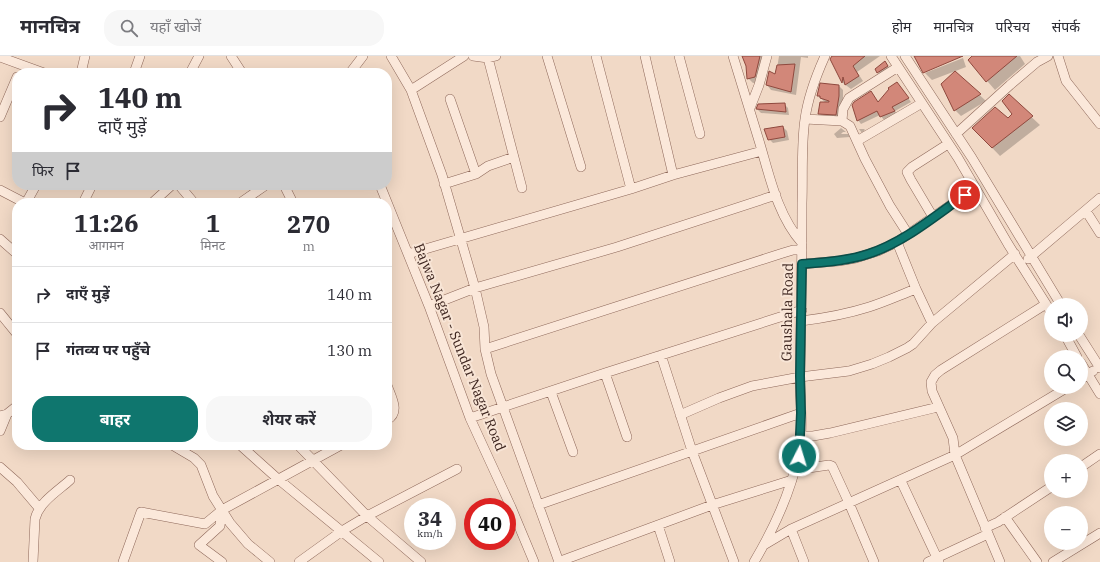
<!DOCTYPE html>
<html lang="hi">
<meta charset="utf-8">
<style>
body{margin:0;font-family:"IBM Plex Serif","Noto Sans Devanagari",serif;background:#f7f7f7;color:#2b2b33;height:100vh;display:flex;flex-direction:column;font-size:15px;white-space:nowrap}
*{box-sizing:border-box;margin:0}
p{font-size:13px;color:#7c7c81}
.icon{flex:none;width:22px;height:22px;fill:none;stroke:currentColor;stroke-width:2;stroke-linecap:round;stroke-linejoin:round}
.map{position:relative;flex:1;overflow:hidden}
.drawer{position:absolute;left:12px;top:142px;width:380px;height:252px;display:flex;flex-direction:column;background:#fff;border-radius:16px;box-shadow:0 4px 16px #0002}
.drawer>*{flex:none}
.hud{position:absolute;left:12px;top:12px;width:380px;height:122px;border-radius:16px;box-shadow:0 4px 16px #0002;background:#fff;color:#2b2b33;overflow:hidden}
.buttons{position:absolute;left:1044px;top:242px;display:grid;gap:8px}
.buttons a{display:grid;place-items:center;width:44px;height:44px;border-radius:50%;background:#fff;box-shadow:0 4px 16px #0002;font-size:20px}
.speed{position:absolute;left:404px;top:442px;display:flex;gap:8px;font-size:20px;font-weight:700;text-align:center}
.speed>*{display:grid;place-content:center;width:52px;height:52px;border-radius:50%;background:#fff;box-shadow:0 4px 16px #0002;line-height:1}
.speed small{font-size:10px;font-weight:400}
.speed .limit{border:6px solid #d22;background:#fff;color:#111}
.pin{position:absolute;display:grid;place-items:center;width:34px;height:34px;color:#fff;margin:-17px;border:2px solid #fff;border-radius:50%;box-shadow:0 1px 4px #0007}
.me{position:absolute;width:44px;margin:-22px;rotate:5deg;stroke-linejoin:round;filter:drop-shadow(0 0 3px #0008)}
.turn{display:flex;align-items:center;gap:14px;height:84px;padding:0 20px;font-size:18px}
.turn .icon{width:52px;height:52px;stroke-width:2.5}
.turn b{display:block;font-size:28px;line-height:34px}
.then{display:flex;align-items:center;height:38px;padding:0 20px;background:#0003;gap:8px;font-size:15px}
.eta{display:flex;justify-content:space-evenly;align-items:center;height:68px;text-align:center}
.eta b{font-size:24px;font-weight:700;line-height:28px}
.action{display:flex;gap:8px;margin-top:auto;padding:8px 20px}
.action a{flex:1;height:46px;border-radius:16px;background:#0f766e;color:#fff;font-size:16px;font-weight:700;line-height:46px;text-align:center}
.action a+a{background:#f7f7f7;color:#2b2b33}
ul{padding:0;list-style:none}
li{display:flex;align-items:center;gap:12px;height:56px;padding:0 20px;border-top:1px solid #e1e1e2}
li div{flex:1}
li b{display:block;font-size:15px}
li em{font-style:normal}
header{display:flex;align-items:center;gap:24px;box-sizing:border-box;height:56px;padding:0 20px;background:#fff;border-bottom:1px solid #e1e1e2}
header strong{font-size:19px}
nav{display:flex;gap:22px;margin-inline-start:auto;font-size:14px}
.search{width:280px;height:36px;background:#f7f7f7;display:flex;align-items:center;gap:10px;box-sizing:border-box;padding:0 14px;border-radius:16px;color:#7c7c81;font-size:15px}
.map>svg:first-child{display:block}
</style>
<header>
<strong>मानचित्र</strong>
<div class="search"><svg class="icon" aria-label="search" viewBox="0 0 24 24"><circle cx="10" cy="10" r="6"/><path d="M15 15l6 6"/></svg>यहाँ खोजें</div>
<nav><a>होम</a><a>मानचित्र</a><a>परिचय</a><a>संपर्क</a></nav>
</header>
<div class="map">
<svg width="1100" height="506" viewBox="0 0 1100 506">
<rect width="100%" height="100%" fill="#f1d9c6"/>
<path fill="#0003" d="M743,0H766L760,26L753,27L748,22L747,9Z
M777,0H808V2L801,1L796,39L771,34L767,29L776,19L779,0Z
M834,0H880L857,16L863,25L851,33L843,27L831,3Z
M973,0H1020L1025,8L995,34L969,4Z
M963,2L966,11L932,24L925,17Z
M885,7L892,14L882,20L876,13Z
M955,16L986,45L961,60L955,54Z
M839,30L843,34V44L840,62L823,61L819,57L826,47L818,40Z
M900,31L911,46L895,55L898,59L884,64L880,59L861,68L858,64L871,37L878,46Z
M1009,40L1040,69L1000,100L973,72L1008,64L1014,58Z
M784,48L788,52L789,59L761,57L757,53Z
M783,71L787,75L789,84L773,87L769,83Z
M841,72L846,76H843L841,78H848L850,81L837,82L834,78Z
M859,73H864L865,74L862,77Z"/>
<path fill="#d28779" stroke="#8f493e" d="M742,0H760L755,21L747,23L746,10Z
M832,0H865L853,10L859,20L845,29L843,21L842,27L830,3Z
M914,0H963L923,17Z
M972,0H1017L986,26L968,4Z
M885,5L888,10L877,17L875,13Z
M795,8L791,36L766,29L769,15L775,18L777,9Z
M955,15L981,38L954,55L941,28Z
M897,26L909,42L892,51L895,55L880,61L877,55L857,65L852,49L854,46L871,35L878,46L889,33L888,32Z
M820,27L839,29V40L836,59L818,58L820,46H829V45L820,42V40H817Z
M1009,38L1033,60L992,92L972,72L995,51L1008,62L1012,58L1002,45Z
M785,47L786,56L756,53L758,48Z
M783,70L785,81L768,84L764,73Z"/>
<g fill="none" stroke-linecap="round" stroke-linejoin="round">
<g stroke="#8e685a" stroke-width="10">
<path id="minor" d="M231,0L242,17
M391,0L411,34L442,119L475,232L484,271L485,293L491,318L559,506
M473,0L488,2L496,0
M547,0L581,111
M596,0L631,133
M645,0L673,119
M679,0L700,78
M733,0C742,29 751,59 760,88C770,122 778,160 802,187
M891,0L958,102L1008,188L1051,256
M905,0L972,102L1061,249
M1058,0L1066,25L1100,68
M0,1L44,17
M488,2L522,132
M81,17L85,0
M134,17L140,0
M190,17L199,0
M350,17L363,0
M411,34L464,0
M450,43L476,118
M750,52L759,29L767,0
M0,61L17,21
M805,63L842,65L850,70L865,103L890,150L908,178
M842,65L843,53L849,42L898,11
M956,78L1010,29L1037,6L1048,0
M857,85L922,47
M444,128L476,118L488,110L514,101
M179,129L194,147
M284,129L293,147
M380,129L429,250L470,362L511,451L534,506
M0,134L25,147
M26,147L36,129
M83,147L92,129
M152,147L172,129
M240,147L266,129
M1086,155L1100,177
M933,161L911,124L907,116L912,111L948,88
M0,183L17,198
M897,186L916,233L932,267
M408,198L631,133L673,119L762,95
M1028,203L1100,142
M802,208L839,205L856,202L878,195L897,186L975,132
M1046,248L941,314L935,319L931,326L932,335L953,382L955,399L1068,331
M429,250L475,232L617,191L776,139
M0,257L17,278
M801,265C825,262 847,258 869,251C885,246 900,239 916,233
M1065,279L1077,301
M1079,279L1100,312
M485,293L783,197L793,194H802
M661,299L692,395L734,506
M1081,307L1100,338
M605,317L627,381
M1081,323L1093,315
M387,329C391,341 401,356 387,364
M551,336L573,396
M680,359L719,342L752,330L800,321L849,315L872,308L889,301L907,292L913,288L932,267L1015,198
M0,360L7,358L17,350
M470,362L605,317L802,254
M0,375L7,358
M800,380H813L830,377L938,351
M172,389L194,402L201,409L213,440L230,467L248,488L270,506
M240,389L278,423L379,506
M298,389L367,460L421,506
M0,411L17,426L39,452
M1081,411L1100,398
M795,414L829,409L832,410L849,447L874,506
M901,425L939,506
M538,449L801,357
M222,454L220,470L199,489L222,506
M1005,461L1037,506
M658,469L670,506
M985,472L998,466L1051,431
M791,473L804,506
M764,489L791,473L955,399L1000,506
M33,506L35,463C39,446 58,435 70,424
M123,506L141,456L205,468L222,454L341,389
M299,506L342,475L367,460L457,413
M558,506L712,449L792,424
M754,506C773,474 790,438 798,401C804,375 800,346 800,320C801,262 802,205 802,147C803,121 801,89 805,63C808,41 816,20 825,0
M928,506L988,478
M1053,506L1100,477"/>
</g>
<use href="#minor" stroke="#fbe8da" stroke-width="9"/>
</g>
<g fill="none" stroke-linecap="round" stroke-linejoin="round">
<g stroke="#0a4d48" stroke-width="10">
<path id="route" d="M799,400L801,357L800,320L802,208C824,206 847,205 868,198C903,187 935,160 965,139"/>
</g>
<use href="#route" stroke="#0f766e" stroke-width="7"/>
</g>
<g text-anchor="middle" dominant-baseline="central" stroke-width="4" stroke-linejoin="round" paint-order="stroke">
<g font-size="14" fill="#3d251f" stroke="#f8e5d6">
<text transform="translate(787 256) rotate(-89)">Gaushala Road</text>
<text transform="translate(460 291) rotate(68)">Bajwa Nagar - Sundar Nagar Road</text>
</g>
</g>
</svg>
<div class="buttons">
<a><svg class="icon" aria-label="sound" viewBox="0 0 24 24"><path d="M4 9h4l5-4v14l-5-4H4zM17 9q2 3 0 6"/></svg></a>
<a><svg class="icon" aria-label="search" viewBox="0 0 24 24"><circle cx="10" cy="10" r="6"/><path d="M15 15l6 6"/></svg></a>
<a><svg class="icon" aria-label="layers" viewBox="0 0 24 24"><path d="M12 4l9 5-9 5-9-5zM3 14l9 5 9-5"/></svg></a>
<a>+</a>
<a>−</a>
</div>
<div class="speed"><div>34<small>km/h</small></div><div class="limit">40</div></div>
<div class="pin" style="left:965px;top:139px;background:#d93025"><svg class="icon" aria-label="arrive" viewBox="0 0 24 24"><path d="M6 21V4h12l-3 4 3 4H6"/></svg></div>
<svg class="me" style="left:799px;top:400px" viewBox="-20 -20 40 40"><circle r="17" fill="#0f766e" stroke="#fff" stroke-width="3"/><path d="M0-11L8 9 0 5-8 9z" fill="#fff"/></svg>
<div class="hud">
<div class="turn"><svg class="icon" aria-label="right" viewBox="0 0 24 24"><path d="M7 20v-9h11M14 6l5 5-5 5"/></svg><div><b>140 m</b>दाएँ मुड़ें</div></div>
<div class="then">फिर<svg class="icon" aria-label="arrive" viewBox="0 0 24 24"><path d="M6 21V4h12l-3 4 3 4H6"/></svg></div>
</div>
<section class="drawer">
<div class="eta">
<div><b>11:26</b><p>आगमन</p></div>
<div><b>1</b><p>मिनट</p></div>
<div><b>270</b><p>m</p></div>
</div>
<ul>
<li><svg class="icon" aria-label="right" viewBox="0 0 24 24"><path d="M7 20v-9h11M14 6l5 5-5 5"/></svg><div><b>दाएँ मुड़ें</b></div><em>140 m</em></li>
<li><svg class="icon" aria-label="arrive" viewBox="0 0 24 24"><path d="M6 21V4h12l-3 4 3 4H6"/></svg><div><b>गंतव्य पर पहुँचे</b></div><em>130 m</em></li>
</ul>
<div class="action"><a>बाहर</a><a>शेयर करें</a></div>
</section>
</div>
